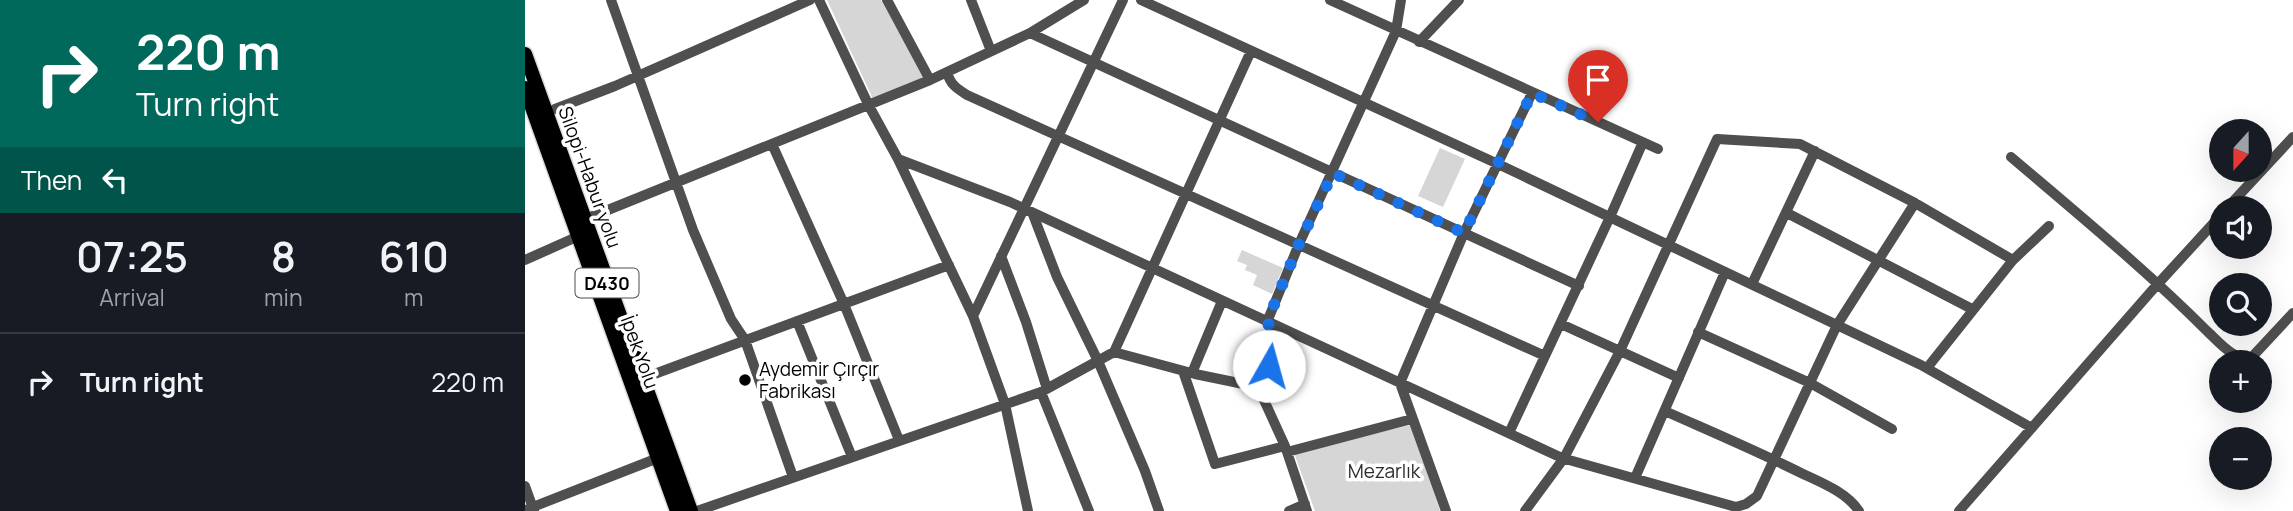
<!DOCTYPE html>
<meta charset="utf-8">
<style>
body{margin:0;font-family:Manrope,sans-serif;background:#242831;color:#f1f3f6;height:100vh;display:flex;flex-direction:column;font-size:26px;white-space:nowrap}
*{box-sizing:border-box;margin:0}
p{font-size:23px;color:#9ea1a6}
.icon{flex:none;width:38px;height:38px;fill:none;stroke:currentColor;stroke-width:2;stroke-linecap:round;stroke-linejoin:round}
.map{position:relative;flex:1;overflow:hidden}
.sheet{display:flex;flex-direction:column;background:#171b24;width:525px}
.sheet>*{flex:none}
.banner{background:#00695c;color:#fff;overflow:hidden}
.needle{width:46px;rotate:201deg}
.tools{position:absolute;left:1684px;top:119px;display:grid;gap:14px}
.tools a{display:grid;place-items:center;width:63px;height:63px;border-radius:50%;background:#171b24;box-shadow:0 7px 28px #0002;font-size:35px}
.pin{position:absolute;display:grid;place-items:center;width:60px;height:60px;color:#fff;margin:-72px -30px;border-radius:50% 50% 50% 0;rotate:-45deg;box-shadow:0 0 7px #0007}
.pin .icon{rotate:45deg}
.me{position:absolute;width:77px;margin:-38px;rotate:7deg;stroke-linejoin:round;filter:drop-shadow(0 0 5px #0008)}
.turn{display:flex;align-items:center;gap:24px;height:147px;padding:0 21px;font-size:32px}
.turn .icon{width:91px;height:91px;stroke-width:2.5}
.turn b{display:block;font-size:49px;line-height:60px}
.then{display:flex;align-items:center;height:66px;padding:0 21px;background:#0003;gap:14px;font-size:26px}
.eta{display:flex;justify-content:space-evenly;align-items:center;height:119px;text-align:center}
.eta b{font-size:42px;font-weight:600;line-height:49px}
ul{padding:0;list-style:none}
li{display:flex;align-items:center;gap:21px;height:98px;padding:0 21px;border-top:2px solid #363941}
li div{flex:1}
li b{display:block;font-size:26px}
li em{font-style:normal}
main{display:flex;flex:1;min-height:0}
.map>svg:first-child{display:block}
</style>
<main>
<section class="sheet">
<div class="banner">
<div class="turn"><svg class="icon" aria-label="right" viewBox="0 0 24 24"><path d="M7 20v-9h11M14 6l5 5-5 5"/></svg><div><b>220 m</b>Turn right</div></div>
<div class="then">Then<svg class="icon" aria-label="left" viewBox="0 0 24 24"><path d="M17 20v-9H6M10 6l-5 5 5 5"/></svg></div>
</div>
<div class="eta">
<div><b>07:25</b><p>Arrival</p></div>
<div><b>8</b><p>min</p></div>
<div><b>610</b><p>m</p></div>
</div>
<ul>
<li><svg class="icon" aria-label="right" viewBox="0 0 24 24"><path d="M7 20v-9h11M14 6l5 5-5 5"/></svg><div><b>Turn right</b></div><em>220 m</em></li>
</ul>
</section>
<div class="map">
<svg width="1768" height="511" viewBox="0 0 1768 511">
<rect width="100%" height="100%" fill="#fff"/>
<path fill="#d6d6d6" d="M302,0H356L399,78L348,99Z
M915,148L940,159L918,207L893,196Z
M717,250L758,268L747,294L728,285L732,275L720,270L722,265L712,261Z
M886,425L915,511H790L769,453Z"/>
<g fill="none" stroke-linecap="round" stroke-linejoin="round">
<g stroke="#dbdbdb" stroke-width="17">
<path id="highway" d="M0,54L166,511
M0,88L152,511"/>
</g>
<path stroke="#4f4f4f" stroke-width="10" d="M86,0L168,230L206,319L220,340L268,477
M294,0L344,106L373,159L448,316L480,404L503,511
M362,0L405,80
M446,0L466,51
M616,0L973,164L1396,365L1507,428
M805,0L1133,149
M505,33L1054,286
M894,42L934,0
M422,72C425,84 431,88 442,95L1020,356
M30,109L90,86L285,0
M247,144L319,304L374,440
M1486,157C1553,214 1621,270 1683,332C1695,343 1710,362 1727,357L1768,313
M373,159L485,202L1037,458L1211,507L1221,504L1232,496L1312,325L1390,203
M1702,208L1768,137
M507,212L532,277L573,361L620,471L634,511
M1262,213L1447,309
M68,216L405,80L505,33L559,0
M476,256L501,322L522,389
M0,260L47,239
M1227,284L1290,151
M448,316L598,0
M272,321L327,457
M1036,324L1154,378
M1173,332L1285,383L1367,429
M589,352L726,51
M1402,368L1488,260L1524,226
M658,371L690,464L760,446
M667,373L697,301
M124,376L424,265
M733,387C745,365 756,345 742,322L774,244L871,31L876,0
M516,392L564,511
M1142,412C1187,432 1232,451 1276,473C1297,483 1321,492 1334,511
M984,433L1085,217L1118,142
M762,452L887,419
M1110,478L1200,272
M0,486L9,511
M0,510L133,458
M172,511L516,392L589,352L670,374L733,387L760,446L782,511
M764,511L780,504
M921,511L875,383L939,233L1007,93
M1000,511L1039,458L1095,351L1192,139L1275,144L1390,203L1488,260
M1434,511L1630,287L1696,215"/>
<use href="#highway" stroke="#000" stroke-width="14"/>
</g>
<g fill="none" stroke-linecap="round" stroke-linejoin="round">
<path stroke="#1a73e8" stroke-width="12" stroke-dasharray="0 21.6" d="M744,366C748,347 753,339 742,322L774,244L808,173L939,233L1007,93L1073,122"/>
</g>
<circle fill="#000" stroke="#fff" stroke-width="2.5" cx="220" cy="380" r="7"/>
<g text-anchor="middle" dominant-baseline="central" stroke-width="7" stroke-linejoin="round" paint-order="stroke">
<rect fill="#fff" stroke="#4c4c4c" stroke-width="2" x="50.5" y="268.5" width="63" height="29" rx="5"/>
<g font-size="18" font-weight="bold" fill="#000">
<text x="82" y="283">D430</text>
</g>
<g font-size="19" fill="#000" stroke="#fff">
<text transform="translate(65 177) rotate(70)">Silopi-Habur yolu</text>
<text transform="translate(115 352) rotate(70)">İpek Yolu</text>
</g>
<g font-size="19" fill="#000" stroke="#fff" text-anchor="start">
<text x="234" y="369">Aydemir Çırçır<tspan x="234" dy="22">Fabrikası</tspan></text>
</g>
<g font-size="19" fill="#2d2d2d" stroke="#fff">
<text x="859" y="471">Mezarlık</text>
</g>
</g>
</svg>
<div class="tools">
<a><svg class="needle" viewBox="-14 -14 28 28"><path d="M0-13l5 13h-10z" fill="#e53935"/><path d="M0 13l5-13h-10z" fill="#9ea1a6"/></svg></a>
<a><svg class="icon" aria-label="sound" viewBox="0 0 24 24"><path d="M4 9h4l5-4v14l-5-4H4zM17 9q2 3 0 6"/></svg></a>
<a><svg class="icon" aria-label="search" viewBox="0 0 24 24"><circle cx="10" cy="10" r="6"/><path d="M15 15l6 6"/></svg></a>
<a>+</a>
<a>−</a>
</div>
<div class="pin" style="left:1073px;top:122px;background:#d93025"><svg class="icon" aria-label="arrive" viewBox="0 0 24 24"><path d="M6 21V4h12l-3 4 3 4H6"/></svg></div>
<svg class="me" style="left:744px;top:366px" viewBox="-20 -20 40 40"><circle r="19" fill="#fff"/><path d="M0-13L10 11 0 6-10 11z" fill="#1a73e8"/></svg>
</div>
</main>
